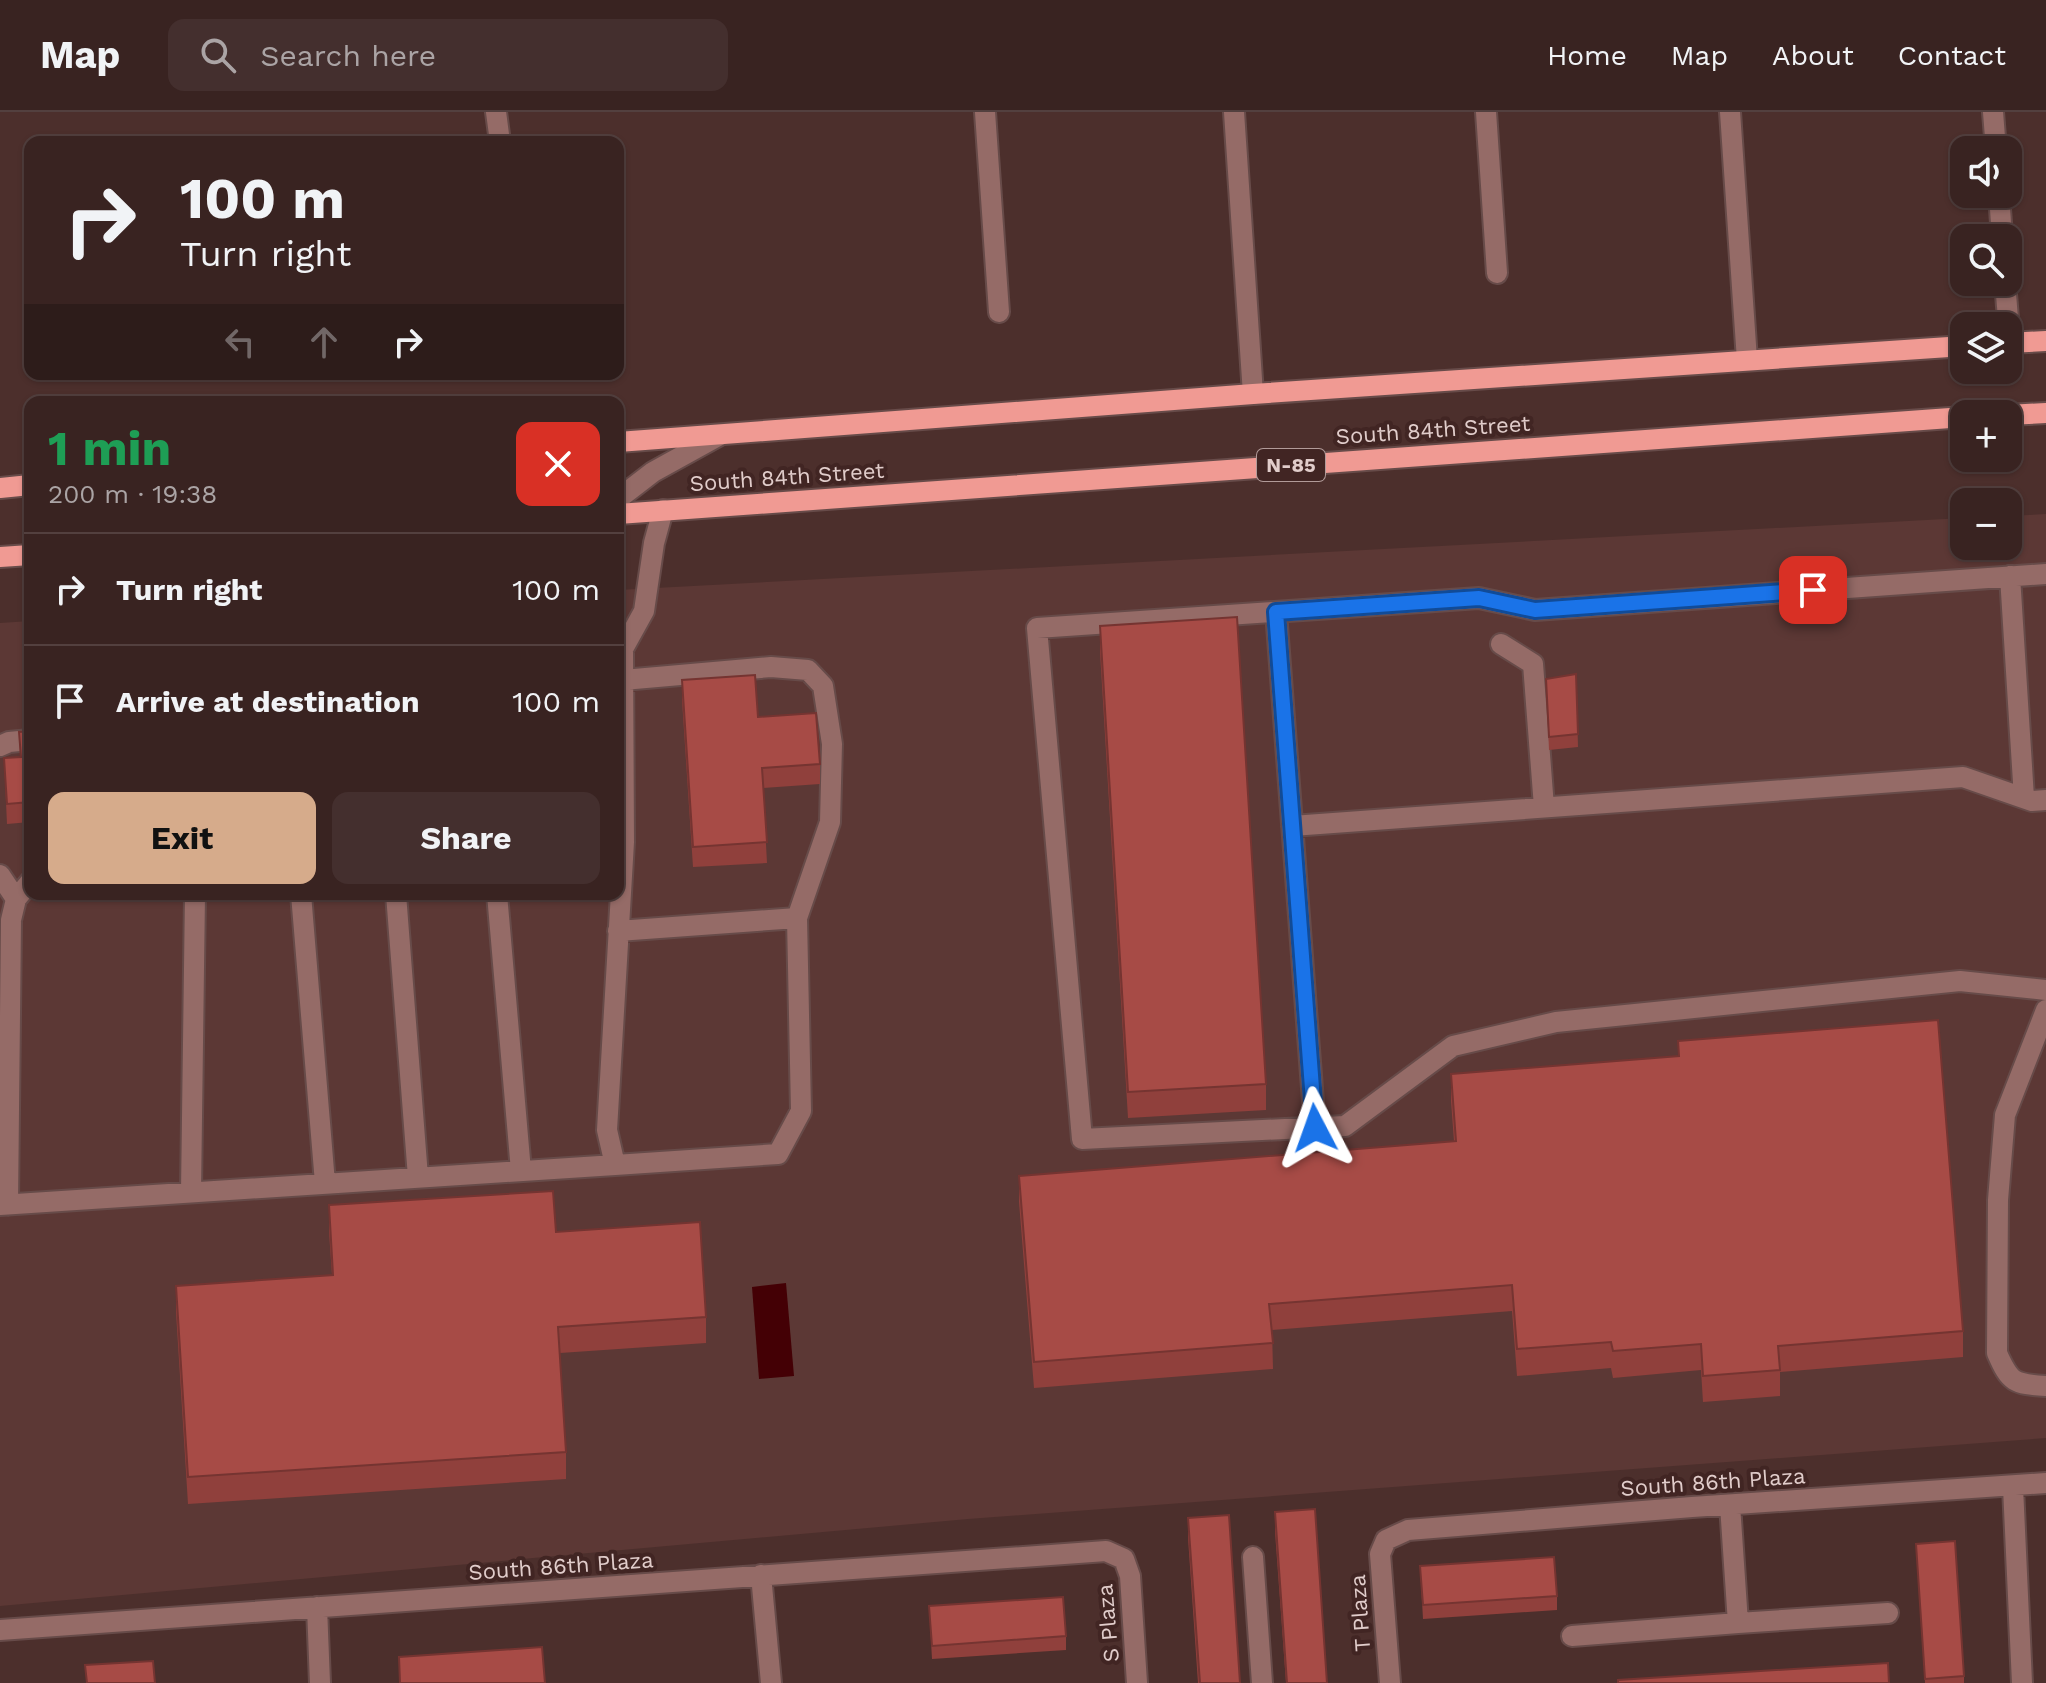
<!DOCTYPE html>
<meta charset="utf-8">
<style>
body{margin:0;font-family:"Work Sans",sans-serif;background:#442f2e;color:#f1f3f6;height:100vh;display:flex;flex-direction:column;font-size:30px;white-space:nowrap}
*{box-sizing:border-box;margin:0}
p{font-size:26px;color:#aba4a5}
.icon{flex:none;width:44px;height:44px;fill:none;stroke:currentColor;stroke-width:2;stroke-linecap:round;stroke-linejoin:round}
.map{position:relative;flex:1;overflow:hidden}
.panel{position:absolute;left:24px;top:284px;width:600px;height:504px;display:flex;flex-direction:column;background:#392321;border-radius:16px;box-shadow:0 2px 6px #0004,0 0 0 2px #53403f}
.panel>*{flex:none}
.top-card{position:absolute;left:24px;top:24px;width:600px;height:244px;border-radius:16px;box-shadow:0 2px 6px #0004,0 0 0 2px #53403f;background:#392321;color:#f1f3f6;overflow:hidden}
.buttons{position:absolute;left:1950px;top:24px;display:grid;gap:16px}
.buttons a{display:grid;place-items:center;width:72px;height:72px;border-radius:16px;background:#392321;box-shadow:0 2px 6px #0004,0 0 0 2px #53403f;font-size:40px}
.pin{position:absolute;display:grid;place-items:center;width:68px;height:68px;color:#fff;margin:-34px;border-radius:16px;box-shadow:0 4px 12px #0006}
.me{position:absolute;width:88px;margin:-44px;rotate:356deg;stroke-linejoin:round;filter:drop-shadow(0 0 6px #0008)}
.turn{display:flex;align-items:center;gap:28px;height:168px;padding:0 24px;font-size:36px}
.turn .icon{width:104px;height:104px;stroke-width:2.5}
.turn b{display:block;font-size:56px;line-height:68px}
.lanes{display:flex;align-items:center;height:76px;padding:0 24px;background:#0003;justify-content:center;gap:40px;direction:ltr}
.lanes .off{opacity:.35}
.round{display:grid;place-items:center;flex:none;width:84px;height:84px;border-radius:16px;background:#442f2e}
.summary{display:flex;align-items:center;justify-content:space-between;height:136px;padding:0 24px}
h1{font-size:48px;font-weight:700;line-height:60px;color:#1e9e55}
.action{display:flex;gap:16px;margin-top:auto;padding:16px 24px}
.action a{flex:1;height:92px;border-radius:16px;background:#d6ab8b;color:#111;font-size:32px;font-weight:700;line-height:92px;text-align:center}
.action a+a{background:#442f2e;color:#f1f3f6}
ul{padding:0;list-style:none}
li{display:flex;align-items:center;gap:24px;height:112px;padding:0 24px;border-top:2px solid #53403f}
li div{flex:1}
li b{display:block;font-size:30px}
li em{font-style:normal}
header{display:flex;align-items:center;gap:48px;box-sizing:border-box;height:112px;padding:0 40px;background:#392321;border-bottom:2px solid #53403f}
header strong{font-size:38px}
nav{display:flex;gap:44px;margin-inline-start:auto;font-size:28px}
.search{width:560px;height:72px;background:#442f2e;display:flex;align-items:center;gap:20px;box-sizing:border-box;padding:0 28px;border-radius:16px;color:#aba4a5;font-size:30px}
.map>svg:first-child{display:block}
</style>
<header>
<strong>Map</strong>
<div class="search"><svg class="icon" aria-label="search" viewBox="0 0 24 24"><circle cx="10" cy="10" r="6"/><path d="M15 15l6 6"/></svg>Search here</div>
<nav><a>Home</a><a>Map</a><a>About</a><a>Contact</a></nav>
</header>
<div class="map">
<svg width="2046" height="1571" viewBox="0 0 2046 1571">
<rect width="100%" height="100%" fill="#4c2f2c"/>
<path fill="#5c3835" d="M2046,402V1326L968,1407L0,1494V511L30,509V782H618V478L1964,406V434H2008V404Z"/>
<path fill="#440005" d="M786,1171L794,1264L759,1267L752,1175Z"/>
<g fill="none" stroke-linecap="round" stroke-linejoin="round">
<g stroke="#674b49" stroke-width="24">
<path id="minor" d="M496,0L500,30
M985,0L999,200
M1234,0L1253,282
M1486,0L1497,161
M1730,0L1747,248
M1993,0L1996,38
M1999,82L2002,126
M2005,170L2010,231
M618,387L653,360L720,323
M2046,462L1535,498L1479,486L1037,516L1082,1027L1345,1014L1453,934L1556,910L1960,869L2046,878
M2010,464L2024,686
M1276,500L1315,1016
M618,525L623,537L644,499L654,431L663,398
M1501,532L1533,552L1544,695
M623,568L771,555L808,558L823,574L832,632L830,710L797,806
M0,634L9,630L30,628
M1292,714L1963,665L2032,689L2046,688
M0,763L16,787
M301,782L325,1071
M396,782L418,1065
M497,782L521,1059
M618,819L797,806L801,999L778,1042L615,1053L607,1018L624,730L623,537
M2046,898L2005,1003L1998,1088L1997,1241C2010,1271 2014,1272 2046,1274
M191,1080L195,782
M0,1093L615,1053
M8,1093L11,808L16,787L30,770
M2013,1375L2022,1571
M1253,1445L1262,1571
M761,1463L771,1571
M317,1495L320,1571
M1738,1511L1888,1501
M0,1518L1106,1439L1124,1447L1130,1464L1137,1571
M1572,1524L1738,1511L1730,1393
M1390,1571L1380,1442L1386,1428L1408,1418L1692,1395L2046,1371"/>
</g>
<g stroke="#674b49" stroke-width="24">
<path id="major" d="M2008,231L2046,229
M2008,303L2046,301
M618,330L1253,282L1964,234
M0,376L30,373
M618,402L1964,305
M0,445L30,443"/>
</g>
<use href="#minor" stroke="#956b67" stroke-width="20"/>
<use href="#major" stroke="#f09a93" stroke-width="20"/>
</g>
<path fill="#90403c" d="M1100,514L1266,972V998L1128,1006L1100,540Z
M1576,562L1578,635L1549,638L1546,567Z
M682,568L758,605L820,652V672L763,676L767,751L693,755L682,588Z
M30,619V710L7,712L4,646L20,645L19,620Z
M1678,929L1963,1219V1245L1780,1260V1284L1703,1290L1701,1258L1613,1266L1611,1256L1517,1264L1512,1199L1272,1218L1273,1257L1034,1276L1019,1090V1064L1454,1029L1451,989V962L1678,944Z
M329,1093L556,1120L706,1205V1231L560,1241L566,1340V1367L188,1392L176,1200V1174L332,1163L329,1120Z
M1275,1400L1327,1571H1286L1275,1420Z
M1188,1406L1240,1571H1198L1188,1426Z
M1916,1432L1964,1564V1571H1925Z
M1420,1454L1557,1484V1498L1423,1507Z
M929,1494L1066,1524V1538L932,1547Z"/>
<path fill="#a74b46" stroke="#753431" stroke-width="2" d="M1237,505L1266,972L1128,980L1100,514Z
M1576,562L1578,622L1549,625L1546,567Z
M755,563L758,605L816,601L820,652L762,656L767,730L693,735L682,568Z
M30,619V690L7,692L4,646L21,645L19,620Z
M1938,908L1963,1219L1778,1234L1780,1258L1703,1264L1701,1232L1613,1239L1611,1230L1517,1237L1512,1173L1269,1192L1273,1231L1034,1250L1019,1064L1456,1029L1451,962L1679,944L1678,929Z
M553,1079L556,1120L700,1110L706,1205L558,1215L566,1340L188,1365L176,1174L333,1163L329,1093Z
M1315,1397L1327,1571H1287L1275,1400Z
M1229,1403L1240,1571H1200L1188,1406Z
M1955,1429L1964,1564L1925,1567L1916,1432Z
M1554,1445L1557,1484L1423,1493L1420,1454Z
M1063,1485L1066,1524L932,1534L929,1494Z
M542,1535L545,1571H400L399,1545Z
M153,1549L155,1571H87L85,1553Z
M1888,1551L1889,1571H1618V1568Z"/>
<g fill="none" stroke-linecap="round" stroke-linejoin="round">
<g stroke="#114b97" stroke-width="20">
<path id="route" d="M1315,1016L1276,500L1479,486L1535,498L1813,478"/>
</g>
<use href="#route" stroke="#1a73e8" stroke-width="14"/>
</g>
<g text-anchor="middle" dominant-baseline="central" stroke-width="8" stroke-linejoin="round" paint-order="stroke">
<rect fill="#412523" stroke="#b19b99" stroke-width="2" x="1257" y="337" width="68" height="32" rx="6"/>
<g font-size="20" font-weight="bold" fill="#e1cdcb">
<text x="1291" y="353">N-85</text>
</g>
<g font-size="22" fill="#e1cdcb" stroke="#412523">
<text transform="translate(1433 318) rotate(-4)">South 84th Street</text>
<text transform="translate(787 365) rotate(-4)">South 84th Street</text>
<text transform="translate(1713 1370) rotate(-4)">South 86th Plaza</text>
<text transform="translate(561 1454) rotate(-4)">South 86th Plaza</text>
<text transform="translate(1360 1501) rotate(-94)">T Plaza</text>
<text transform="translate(1108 1511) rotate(-95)">S Plaza</text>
</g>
</g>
</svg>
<div class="buttons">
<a><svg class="icon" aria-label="sound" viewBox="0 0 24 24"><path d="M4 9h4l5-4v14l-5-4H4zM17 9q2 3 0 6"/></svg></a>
<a><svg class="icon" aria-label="search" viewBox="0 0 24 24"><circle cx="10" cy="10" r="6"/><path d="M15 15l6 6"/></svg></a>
<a><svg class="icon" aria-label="layers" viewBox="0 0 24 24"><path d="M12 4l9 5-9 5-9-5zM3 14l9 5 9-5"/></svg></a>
<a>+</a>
<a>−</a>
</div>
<div class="pin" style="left:1813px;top:478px;background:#d93025"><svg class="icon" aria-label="arrive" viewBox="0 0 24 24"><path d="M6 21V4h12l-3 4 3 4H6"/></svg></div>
<svg class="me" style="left:1315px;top:1016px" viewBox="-20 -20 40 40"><path d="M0-17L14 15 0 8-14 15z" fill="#1a73e8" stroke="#fff" stroke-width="4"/></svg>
<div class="top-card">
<div class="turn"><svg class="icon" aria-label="right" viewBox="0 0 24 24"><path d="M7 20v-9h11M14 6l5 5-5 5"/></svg><div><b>100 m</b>Turn right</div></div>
<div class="lanes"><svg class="icon off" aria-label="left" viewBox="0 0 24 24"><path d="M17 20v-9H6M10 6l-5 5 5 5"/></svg><svg class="icon off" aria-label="ahead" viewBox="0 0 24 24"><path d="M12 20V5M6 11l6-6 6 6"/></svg><svg class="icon" aria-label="right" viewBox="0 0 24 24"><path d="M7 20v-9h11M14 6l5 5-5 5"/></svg></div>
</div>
<section class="panel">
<div class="summary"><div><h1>1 min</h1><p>200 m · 19:38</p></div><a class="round" style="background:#d93025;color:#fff"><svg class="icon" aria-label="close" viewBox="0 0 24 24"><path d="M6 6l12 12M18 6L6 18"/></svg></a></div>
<ul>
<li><svg class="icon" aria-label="right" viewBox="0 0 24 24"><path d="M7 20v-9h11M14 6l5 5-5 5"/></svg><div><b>Turn right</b></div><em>100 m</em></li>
<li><svg class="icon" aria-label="arrive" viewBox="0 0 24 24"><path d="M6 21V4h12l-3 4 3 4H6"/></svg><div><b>Arrive at destination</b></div><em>100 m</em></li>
</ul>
<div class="action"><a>Exit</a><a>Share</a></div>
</section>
</div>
